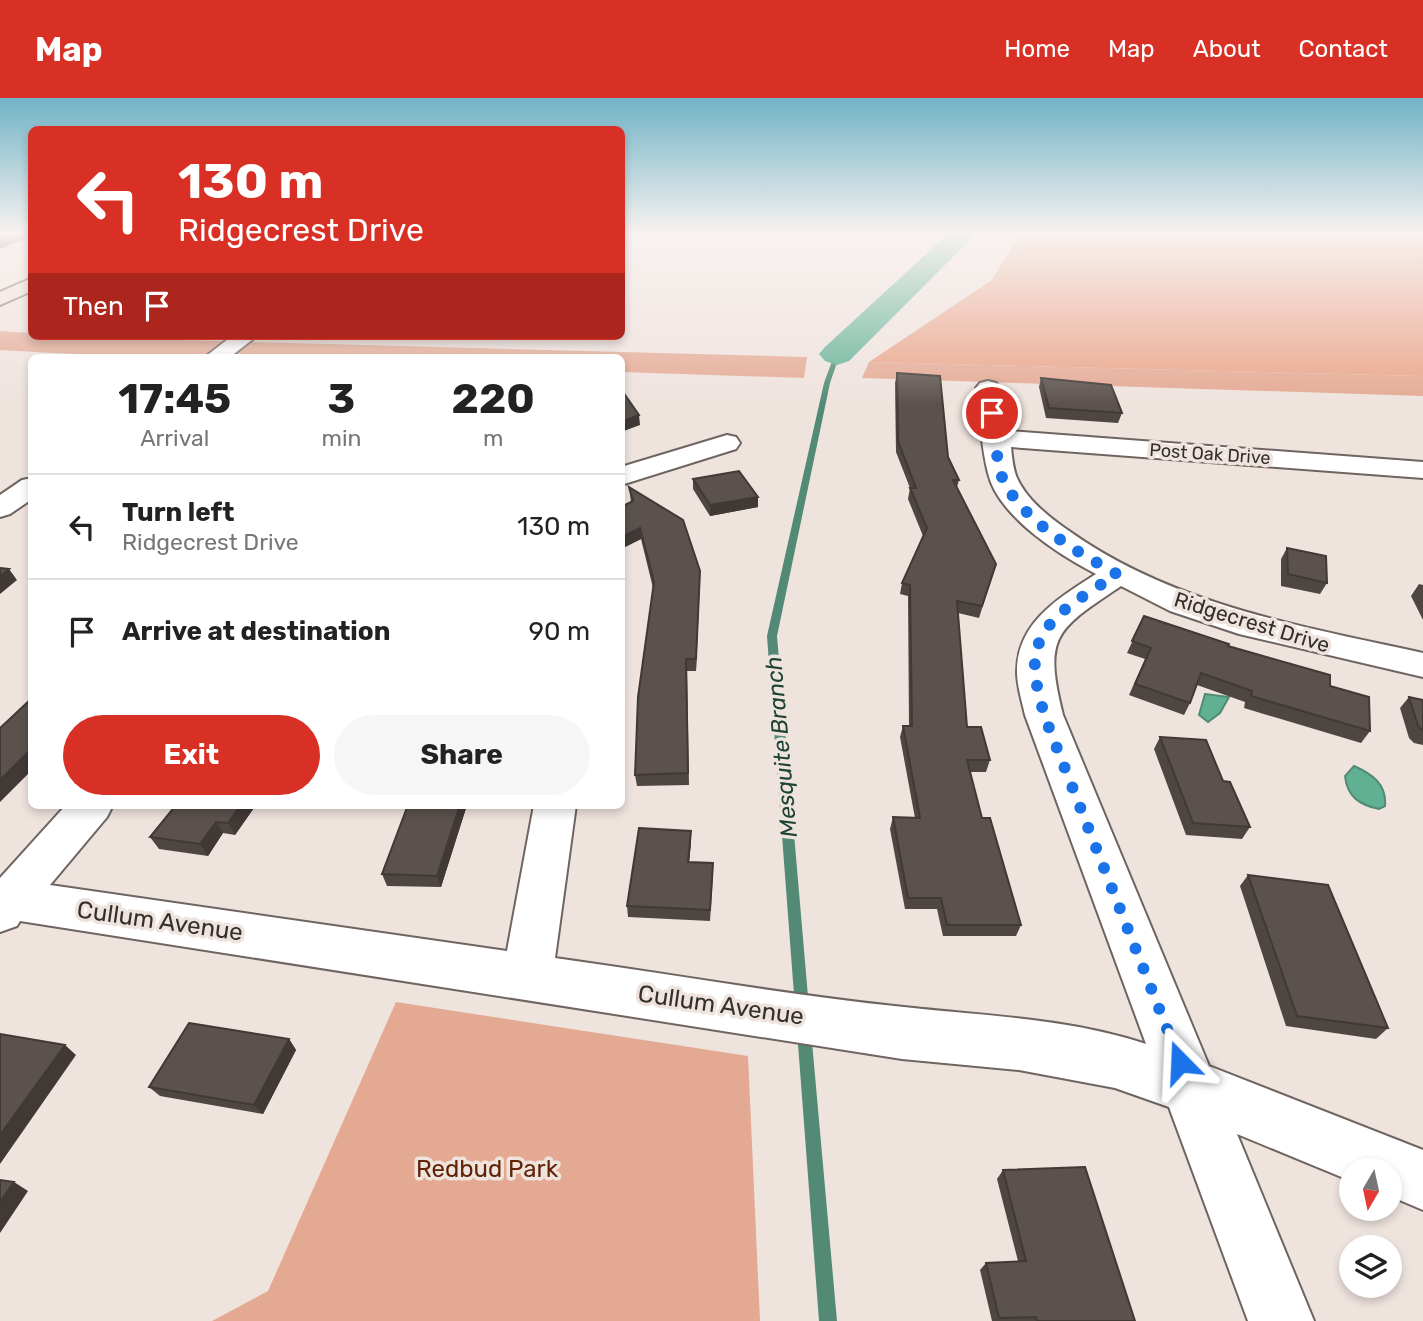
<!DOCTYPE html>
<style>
body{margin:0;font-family:Rubik,sans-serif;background:#f6f6f6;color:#222;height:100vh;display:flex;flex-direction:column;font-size:26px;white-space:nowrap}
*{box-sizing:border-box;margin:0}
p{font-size:23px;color:#767676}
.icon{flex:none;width:38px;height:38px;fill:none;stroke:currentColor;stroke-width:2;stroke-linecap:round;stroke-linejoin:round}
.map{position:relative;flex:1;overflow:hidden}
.panel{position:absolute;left:28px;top:256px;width:597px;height:455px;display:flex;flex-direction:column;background:#fff;border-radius:10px;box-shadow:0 4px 10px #0003}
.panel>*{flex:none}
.banner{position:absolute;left:28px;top:28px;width:597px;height:214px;border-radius:10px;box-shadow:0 4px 10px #0003;background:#d93025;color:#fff;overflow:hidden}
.needle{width:46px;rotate:189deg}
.controls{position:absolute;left:1339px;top:1060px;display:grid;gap:14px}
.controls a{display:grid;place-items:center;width:63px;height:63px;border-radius:50%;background:#fff;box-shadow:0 4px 10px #0003;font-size:35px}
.pin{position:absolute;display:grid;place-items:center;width:60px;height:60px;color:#fff;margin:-30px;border:4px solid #fff;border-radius:50%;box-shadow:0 2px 7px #0007}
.me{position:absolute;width:77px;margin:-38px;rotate:339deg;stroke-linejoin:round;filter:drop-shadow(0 0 5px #0008)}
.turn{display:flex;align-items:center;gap:24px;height:147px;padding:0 35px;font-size:32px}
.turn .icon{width:91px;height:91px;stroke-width:2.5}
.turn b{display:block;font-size:49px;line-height:60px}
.then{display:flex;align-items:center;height:66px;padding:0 35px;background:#0003;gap:14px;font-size:26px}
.eta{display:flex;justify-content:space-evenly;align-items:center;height:119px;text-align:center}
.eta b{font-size:42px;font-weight:700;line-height:49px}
.cta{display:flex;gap:14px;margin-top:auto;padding:14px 35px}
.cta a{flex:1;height:80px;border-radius:42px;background:#d93025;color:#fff;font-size:28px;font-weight:700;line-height:80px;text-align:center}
.cta a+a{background:#f6f6f6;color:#222}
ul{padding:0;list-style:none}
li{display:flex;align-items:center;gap:21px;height:105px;padding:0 35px;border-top:2px solid #e0e0e0}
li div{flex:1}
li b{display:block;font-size:26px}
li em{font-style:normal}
header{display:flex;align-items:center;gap:42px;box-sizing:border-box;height:98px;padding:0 35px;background:#d93025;color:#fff}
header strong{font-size:33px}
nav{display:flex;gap:38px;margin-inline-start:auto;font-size:24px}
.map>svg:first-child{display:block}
</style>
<header>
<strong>Map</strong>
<nav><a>Home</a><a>Map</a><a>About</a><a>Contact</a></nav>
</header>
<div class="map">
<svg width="1423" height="1223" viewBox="0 0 1423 1223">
<rect width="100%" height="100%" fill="#efe3de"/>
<path fill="#e4a993" d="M0,233L31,235L32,238L807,259L804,280L621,274V259C414,259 206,265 0,252Z
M869,264L1423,278V298L862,280Z
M396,904L748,958L760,1223H212L268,1193Z"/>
<path fill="#e9a388" d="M1020,136H1234L1423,140V278L869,264L992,182Z"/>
<path fill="#60b194" stroke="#528a75" stroke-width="2" d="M1205,596L1229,599L1220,615L1208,624L1199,617Z
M1354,668C1372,676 1387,686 1385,708L1379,711C1360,707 1347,699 1345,678Z"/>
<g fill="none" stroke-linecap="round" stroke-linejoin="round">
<path fill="#528a75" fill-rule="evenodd" d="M835,255L840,256L830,285L777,538L809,910L807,915L802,917L797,915L795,910L767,538L824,285Z
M804,926L809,928L811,933L837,1223H819L797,933L799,928Z"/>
<path fill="#60b194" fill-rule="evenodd" d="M948,136H976L849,263L837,267L825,263L819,256L825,249Z"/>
<g stroke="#6f6460" stroke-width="4">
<path id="street" d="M232,238H257L230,259H205Z
M988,283L996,285L1000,290L1008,333L1423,364V380L1011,349C1012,359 1013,371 1017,380C1027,402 1049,419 1069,433C1173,507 1300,528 1423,555V579L1239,536L1170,513L1121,488C1056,532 1043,537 1063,617L1209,968L1423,1052V1112L1390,1098V1073H1351V1083L1237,1036L1314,1223H1248L1169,1009L1115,990L1019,972L902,961L20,823L17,828L0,834V780L66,707H113L107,719L50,787L507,853L534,707H576L555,860C671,876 787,897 904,909C985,918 1068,920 1146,946L1025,617C1022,603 1017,588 1017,574C1017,524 1059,500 1096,476C1059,457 998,418 988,375C981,348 980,318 976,290L980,285Z
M727,337L736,339L740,345L736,351L621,387V369Z
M32,380V401L10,416L0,419V397L22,382Z"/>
</g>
<g stroke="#6f6460" stroke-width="4">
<path id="secondary" d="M32,180V193L0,207V194Z"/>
</g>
<use href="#street" fill="#fff" fill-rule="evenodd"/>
<use href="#secondary" fill="#f7e0d7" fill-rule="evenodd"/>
</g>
<path fill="#4e4642" d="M897,275L948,359L959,382L957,389L996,466L979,520L958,515L967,629L990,662L986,674H970L982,720L1021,827L1016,838H943L937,811H905L890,731L893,719L915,720L900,639L903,628H909L908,498L900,496L902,485L923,438L908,401L910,390L896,354L895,285Z
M1041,280L1122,315L1118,325L1046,320L1039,289Z
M693,381L758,409L710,418L693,391Z
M629,389L700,473L696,573H687L689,687L637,688L635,677L653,490L641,441L625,449L621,447V409L631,404Z
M1287,450L1327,485L1320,496L1281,488V461Z
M1419,486L1423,487V522L1411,498Z
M1144,518L1228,548L1330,588L1370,633L1361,645L1244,610L1245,604L1197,587L1190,605L1184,617L1129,597L1145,561L1127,555Z
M1409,599L1423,602V647L1414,645L1409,640L1400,610Z
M1160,639L1223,683L1250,729L1242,741L1186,737L1154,651Z
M256,707L235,737L223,735L208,758L159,751L150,739Z
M408,707H467L441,789L387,788L382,776Z
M691,744L689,764L713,777L710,823L628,819L627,808Z
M1248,777L1388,930L1376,941L1286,928L1240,788Z
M289,941L296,952L263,1016L160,998L149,989Z
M1003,1072L1135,1223H992L980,1172L986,1165L1018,1163L997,1081Z"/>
<path fill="#403936" d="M0,136H32V138L0,151Z
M639,317L640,327L621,334V324Z
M758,399V409L710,418V407Z
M640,430L641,441L625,449L624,438Z
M9,471L17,482L0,496V478Z
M700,473V484L696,573V561Z
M32,650V672L0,704V682Z
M241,707H256L235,737L228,725Z
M460,707H467L441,789L437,778Z
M216,724L223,735L208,758L200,746Z
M691,733V744L688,776V764Z
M289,941L296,952L263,1016L254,1007Z
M65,947L76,957L0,1066V1037Z
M14,1084L28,1093L0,1135V1104Z"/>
<path fill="#5b514d" stroke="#403936" stroke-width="2" d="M897,275L940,278L948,359L959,382H953L996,466L982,508L957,503L967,629H981L990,662H967L982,720H990L1021,827H947L941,800H908L893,719L920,720L903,628H912L910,487L902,485L927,430L910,390H916L898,343Z
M1041,280L1111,287L1122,315L1049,310Z
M621,291L639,317L621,324Z
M739,373L758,399L710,407L693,381Z
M629,389L683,422L700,473L696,561H686L688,675L635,677L638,599L654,484L640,430L624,438L621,436V409L633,403Z
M1287,450L1326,458L1327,485L1288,476Z
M0,470L9,471L0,478Z
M1144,518L1229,546L1228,548L1330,577V588L1369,599L1370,633L1251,598L1252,593L1201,575L1190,605L1135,586L1151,550L1132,543Z
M1409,599L1423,602V633L1418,628Z
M32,600V650L0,682V630Z
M1160,639L1206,642L1223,683L1230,684L1250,729L1193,725Z
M176,707H241L228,725L216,724L200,746L150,739Z
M408,707H460L437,778L382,776Z
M639,730L691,733L688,764L713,765L710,812L627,808Z
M1248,777L1328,787L1388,930L1297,918Z
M189,925L289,941L254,1007L149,989Z
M0,936L65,947L0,1037Z
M1085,1069L1135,1223H1037L1036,1219L999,1220L986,1165L1026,1163L1003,1072Z
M0,1082L14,1084L0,1104Z"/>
<linearGradient id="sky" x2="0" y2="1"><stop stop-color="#71b3c6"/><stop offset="0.44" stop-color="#f8f2f0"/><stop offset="1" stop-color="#f8f2f0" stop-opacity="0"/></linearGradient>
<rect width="1423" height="307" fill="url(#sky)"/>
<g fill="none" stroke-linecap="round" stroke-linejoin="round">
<path stroke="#1a73e8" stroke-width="12" stroke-dasharray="0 21.6" d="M992,315C995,333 996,363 1002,379C1020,422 1079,455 1117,476C1080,502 1031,522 1035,574C1036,588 1041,603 1044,617L1180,964"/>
</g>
<g text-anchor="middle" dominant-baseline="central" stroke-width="7" stroke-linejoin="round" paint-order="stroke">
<g font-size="18" fill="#332f2d" stroke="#efe3de">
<text transform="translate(1210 356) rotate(4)">Post Oak Drive</text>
</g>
<g font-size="21" fill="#332f2d" stroke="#efe3de">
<text transform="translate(1252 524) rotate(17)">Ridgecrest Drive</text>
</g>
<g font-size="23" font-style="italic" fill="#1e4336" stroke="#efe3de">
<text transform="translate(781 649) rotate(-95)">Mesquite Branch</text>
</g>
<g font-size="24" fill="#332f2d" stroke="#efe3de">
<text transform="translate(160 823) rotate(8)">Cullum Avenue</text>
<text transform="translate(721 907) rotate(8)">Cullum Avenue</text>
</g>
<g font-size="24" fill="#612306" stroke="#efe3de">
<text x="487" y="1071">Redbud Park</text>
</g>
</g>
</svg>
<div class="controls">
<a><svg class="needle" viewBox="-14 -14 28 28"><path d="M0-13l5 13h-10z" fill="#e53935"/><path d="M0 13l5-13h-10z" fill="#767676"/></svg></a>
<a><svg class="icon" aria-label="layers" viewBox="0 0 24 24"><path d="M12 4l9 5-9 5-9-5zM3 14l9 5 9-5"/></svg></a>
</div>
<div class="pin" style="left:992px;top:315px;background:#d93025"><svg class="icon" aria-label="arrive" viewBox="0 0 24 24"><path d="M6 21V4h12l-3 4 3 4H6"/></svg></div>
<svg class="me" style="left:1180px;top:964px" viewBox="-20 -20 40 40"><path d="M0-17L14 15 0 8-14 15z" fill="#1a73e8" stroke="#fff" stroke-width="4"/></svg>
<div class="banner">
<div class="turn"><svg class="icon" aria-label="left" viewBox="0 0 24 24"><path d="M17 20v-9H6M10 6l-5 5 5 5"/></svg><div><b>130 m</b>Ridgecrest Drive</div></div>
<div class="then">Then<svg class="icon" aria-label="arrive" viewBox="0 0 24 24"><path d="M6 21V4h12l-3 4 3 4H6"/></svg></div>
</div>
<section class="panel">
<div class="eta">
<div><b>17:45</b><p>Arrival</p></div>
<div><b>3</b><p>min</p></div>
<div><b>220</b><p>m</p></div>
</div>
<ul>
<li><svg class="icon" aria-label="left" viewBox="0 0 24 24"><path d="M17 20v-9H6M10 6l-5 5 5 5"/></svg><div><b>Turn left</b><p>Ridgecrest Drive</p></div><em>130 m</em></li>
<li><svg class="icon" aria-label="arrive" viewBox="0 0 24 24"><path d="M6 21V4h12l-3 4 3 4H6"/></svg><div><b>Arrive at destination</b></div><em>90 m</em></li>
</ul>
<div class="cta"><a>Exit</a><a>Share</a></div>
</section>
</div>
